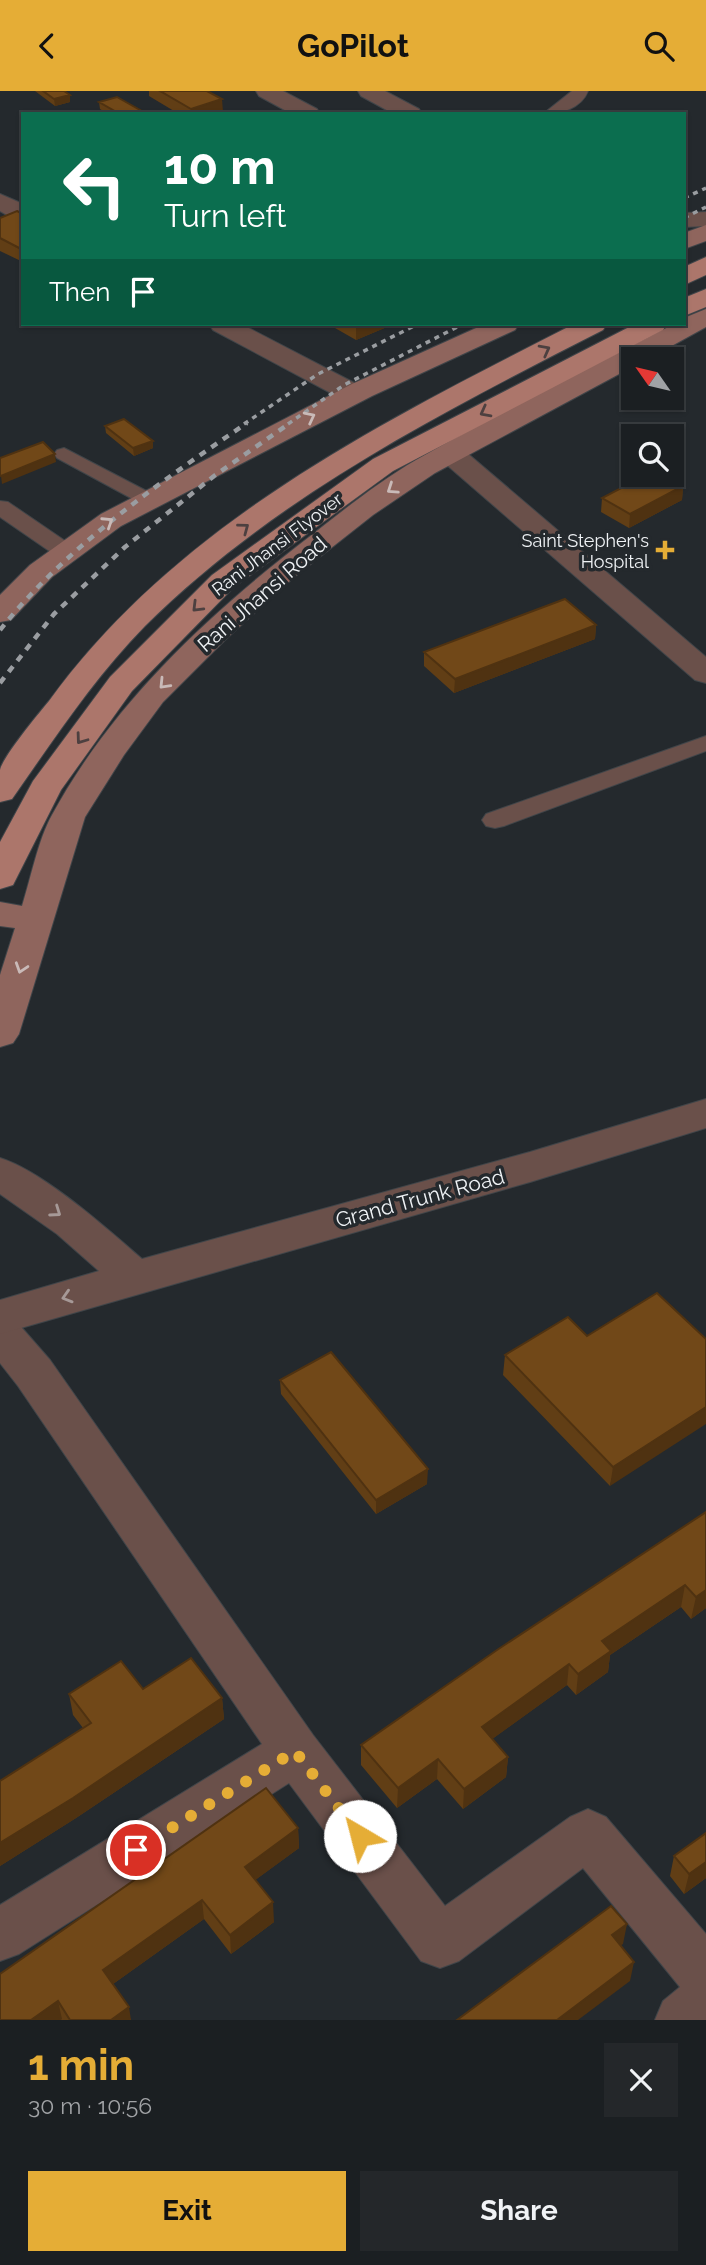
<!DOCTYPE html>
<meta charset="utf-8">
<style>
body{margin:0;font-family:Raleway,sans-serif;background:#24272a;color:#f1f3f6;height:100vh;display:flex;flex-direction:column;font-size:26px;white-space:nowrap}
*{box-sizing:border-box;margin:0}
p{font-size:23px;color:#a0a2a5}
.icon{flex:none;width:38px;height:38px;fill:none;stroke:currentColor;stroke-width:2;stroke-linecap:round;stroke-linejoin:round}
.map{position:relative;height:1929px;overflow:hidden}
.side{display:flex;flex-direction:column;background:#1b1f22;flex:1}
.side>*{flex:none}
.guide{position:absolute;left:21px;top:21px;width:665px;height:214px;border-radius:0px;box-shadow:0 2px 5px #0004,0 0 0 2px #393d40;background:#0b6e4f;color:#fff;overflow:hidden}
.needle{width:46px;rotate:304deg}
.fabs{position:absolute;left:621px;top:256px;display:grid;gap:14px}
.fabs a{display:grid;place-items:center;width:63px;height:63px;border-radius:0px;background:#1b1f22;box-shadow:0 2px 5px #0004,0 0 0 2px #393d40;font-size:35px}
.pin{position:absolute;display:grid;place-items:center;width:60px;height:60px;color:#fff;margin:-30px;border:4px solid #fff;border-radius:50%;box-shadow:0 2px 7px #0007}
.me{position:absolute;width:77px;margin:-38px;rotate:323deg;stroke-linejoin:round;filter:drop-shadow(0 0 5px #0008)}
.turn{display:flex;align-items:center;gap:24px;height:147px;padding:0 28px;font-size:32px}
.turn .icon{width:91px;height:91px;stroke-width:2.5}
.turn b{display:block;font-size:49px;line-height:60px}
.then{display:flex;align-items:center;height:66px;padding:0 28px;background:#0003;gap:14px;font-size:26px}
.round{display:grid;place-items:center;flex:none;width:74px;height:74px;border-radius:0px;background:#24272a}
.headline{display:flex;align-items:center;justify-content:space-between;height:119px;padding:0 28px}
h1{font-size:42px;font-weight:700;line-height:52px;color:#e5ad36}
.action{display:flex;gap:14px;margin-top:auto;padding:14px 28px}
.action a{flex:1;height:80px;border-radius:0px;background:#e5ad36;color:#111;font-size:28px;font-weight:700;line-height:80px;text-align:center}
.action a+a{background:#24272a;color:#f1f3f6}
header{display:flex;justify-content:space-between;align-items:center;height:91px;padding:0 28px;background:#e5ad36;color:#111;font-size:32px;font-weight:700}
.map>svg:first-child{display:block}
</style>
<header><svg class="icon" aria-label="back" viewBox="0 0 24 24"><path d="M15 5l-7 7 7 7"/></svg>GoPilot<svg class="icon" aria-label="search" viewBox="0 0 24 24"><circle cx="10" cy="10" r="6"/><path d="M15 15l6 6"/></svg></header>
<div class="map">
<svg width="706" height="1929" viewBox="0 0 706 1929">
<rect width="100%" height="100%" fill="#24292d"/>
<g fill="none" stroke-linecap="round" stroke-linejoin="round">
<g stroke="#404549" stroke-width="2">
<path id="service" d="M572,0H588C581,18 560,23 543,23Z
M64,357L156,405L160,409L156,413H142L57,367L54,363L57,359Z
M0,410L8,411L74,456L77,461L74,466H58L0,426Z
M706,645V660L504,735L495,737L486,735L482,729L486,723Z"/>
</g>
<g stroke="#404549" stroke-width="2">
<path id="minor" d="M256,0H283L317,18L320,23H292L259,5Z
M358,0H385L419,18L422,23H394L361,5Z
M0,103L23,113V129L12,127L0,120Z
M706,121V135L684,136V122Z
M209,233H241L364,297L368,303L364,309L354,311L344,309L213,239Z
M450,354L460,356L706,566V592L695,589L440,368L436,362L440,356Z
M0,1224L15,1229L50,1269L313,1644L445,1815L570,1726L588,1718L606,1726L706,1843V1929H655L663,1910L680,1896L583,1777L459,1870L440,1877L421,1870L289,1692L19,1863L0,1870V1814L262,1653L18,1295L0,1272Z"/>
</g>
<g stroke="#404549" stroke-width="2">
<path id="tertiary" d="M706,1008V1037L530,1091L0,1243V1209L99,1180L57,1143L0,1103V1067C44,1081 106,1137 142,1168L530,1061Z"/>
</g>
<g stroke="#404549" stroke-width="2">
<path id="secondary" d="M706,134V150L684,158V142Z
M706,218V236L648,268H634V275L435,382L373,424L293,487L227,547L163,611L124,664L85,726L19,943L13,952L0,956V884L15,837L0,835V811L22,815C31,787 38,749 52,724C114,610 211,521 313,443C346,417 380,390 416,369C500,321 588,278 674,233H684V227Z
M485,233H519L515,239L372,305L121,435L52,486L11,529L0,531V504L30,474L101,423L352,293Z"/>
</g>
<g stroke="#404549" stroke-width="2">
<path id="primary" d="M706,166V184L684,194V176Z
M706,198V216L684,225V207Z
M574,233H607L603,239C441,322 276,405 145,535C94,587 54,648 12,708L0,711C0,700 0,689 0,679C2,667 39,622 49,610C179,431 382,331 574,233Z
M635,233H667L663,239L393,380L234,496L132,600L61,699L13,794L0,798V751L33,690L110,586L212,484L373,368Z"/>
</g>
<use href="#service" fill="#6a504a" fill-rule="evenodd"/>
<use href="#minor" fill="#6a504a" fill-rule="evenodd"/>
<use href="#tertiary" fill="#6a504a" fill-rule="evenodd"/>
<use href="#secondary" fill="#8f655d" fill-rule="evenodd"/>
<use href="#primary" fill="#ac766b" fill-rule="evenodd"/>
<path stroke="#9a9da1" stroke-width="3.5" stroke-dasharray="5 5" stroke-linecap="butt" d="M684,107L706,97
M684,127L706,116
M244,333L318,283L418,233
M288,333L344,294L463,233"/>
<path stroke="#9a9da1" stroke-width="4.5" stroke-dasharray="7 7" stroke-linecap="butt" d="M0,539C66,456 160,391 247,332
M0,592L54,523L125,456L214,385L290,332"/>
</g>
<path fill="#613e15" d="M35,0H64L70,4V11L55,15Z
M149,0H207L223,21L216,23H179L149,5Z
M99,11L147,23H108L100,18Z
M23,123V171L0,160V127Z
M328,233H394L356,249Z
M105,335L153,350V357L134,365L106,342Z
M683,395L682,409L629,437L601,421L602,407Z
M596,534L595,548L454,602L424,575V561Z
M657,1202L610,1395L503,1284L505,1264L587,1245Z
M280,1289L427,1393L376,1423L281,1303Z
M706,1421V1517L691,1528L681,1516L610,1564L608,1581L576,1604L567,1594L492,1648L508,1666L506,1686L463,1718L437,1688L397,1717L361,1674V1654Z
M143,1598L222,1607L224,1628L76,1727L0,1775V1690L83,1637L73,1624L69,1603Z
M298,1737L299,1757L255,1789L274,1831L231,1863L204,1828L113,1893L131,1929H0Z
M706,1742V1787L684,1803L670,1785L674,1765Z"/>
<path fill="#4f3211" d="M70,4V11L55,15L54,8Z
M222,8L223,21L216,23H191V18Z
M356,233H394L356,249Z
M153,350V357L134,365L133,357Z
M55,363L56,371L2,393L1,385Z
M683,395L682,409L629,437L630,423Z
M596,534L595,548L454,602L455,588Z
M706,1316V1333L610,1395L613,1376Z
M428,1378L427,1393L376,1423V1409Z
M685,1494L681,1516L610,1564L608,1581L576,1604L578,1583L602,1550Z
M706,1499V1517L691,1528L696,1506Z
M569,1573L567,1594L480,1657L482,1636Z
M222,1607L224,1628L76,1727L0,1775V1752Z
M508,1666L506,1686L463,1718L464,1698Z
M438,1668L437,1688L397,1717L398,1697Z
M298,1737L299,1757L246,1796L245,1776Z
M706,1771V1787L684,1803L689,1783Z
M202,1809L204,1828L106,1898L103,1879Z
M273,1811L274,1831L231,1863L230,1844Z
M627,1833L623,1853L609,1863L612,1844Z
M634,1871L630,1890L578,1929H557Z
M58,1910L62,1928L61,1929H31Z
M129,1916L131,1929H111Z"/>
<path fill="#714818" stroke="#4f3211" stroke-width="2" d="M43,0H64L70,4L54,8Z
M160,0H207L222,8L191,18Z
M117,6L147,23H120L99,11Z
M17,120L23,123V159L0,147V127Z
M124,328L153,350L133,357L105,335Z
M43,351L55,363L1,385L0,384V367Z
M648,383H661L683,395L630,423L602,407Z
M565,508L596,534L455,588L424,561Z
M657,1202L706,1248V1316L613,1376L505,1264L568,1226L587,1245Z
M331,1261L428,1378L376,1409L280,1289Z
M706,1421V1499L696,1506L685,1494L602,1550L611,1560L578,1583L569,1573L482,1636L508,1666L464,1698L438,1668L398,1697L361,1654L497,1559Z
M191,1567L222,1607L73,1707L0,1752V1690L91,1632L69,1603L121,1570L143,1598Z
M266,1697L298,1737L245,1776L273,1811L230,1844L202,1809L103,1879L129,1916L111,1929H70L58,1910L31,1929H0V1883Z
M706,1742V1771L689,1783L674,1765Z
M611,1815L627,1833L612,1844L634,1871L557,1929H457Z"/>
<defs><path id="oneway-chevron" d="M-2-3.5L2.5 0L-2 3.5" fill="none" stroke-width="1.6" stroke-linecap="round" stroke-linejoin="round" transform="scale(1.75)"/></defs>
<g stroke="#4d4040">
<use href="#oneway-chevron" transform="translate(545 259) rotate(-28)"/>
<use href="#oneway-chevron" transform="translate(485 321) rotate(152)"/>
<use href="#oneway-chevron" transform="translate(244 437) rotate(-37)"/>
<use href="#oneway-chevron" transform="translate(197 516) rotate(135)"/>
<use href="#oneway-chevron" transform="translate(81 648) rotate(126)"/>
</g>
<g stroke="#c9bab8">
<use href="#oneway-chevron" transform="translate(310 326) rotate(-27)"/>
<use href="#oneway-chevron" transform="translate(392 398) rotate(146)"/>
<use href="#oneway-chevron" transform="translate(108 431) rotate(-33)"/>
<use href="#oneway-chevron" transform="translate(164 593) rotate(134)"/>
<use href="#oneway-chevron" transform="translate(21 877) rotate(108)"/>
</g>
<g stroke="#a69997">
<use href="#oneway-chevron" transform="translate(56 1121) rotate(35)"/>
<use href="#oneway-chevron" transform="translate(67 1206) rotate(163)"/>
</g>
<g fill="none" stroke-linecap="round" stroke-linejoin="round">
<path stroke="#e5ad36" stroke-width="12" stroke-dasharray="0 21.6" d="M136,1759L295,1660L360,1745"/>
</g>
<path fill="#e5ad36" stroke="#24292d" stroke-width="2.5" d="M661.5 448.5h7v7h7v7h-7v7h-7v-7h-7v-7h7z"/>
<g text-anchor="middle" dominant-baseline="central" stroke-width="7" stroke-linejoin="round" paint-order="stroke">
<g font-size="18" fill="#eff2f5" stroke="#24292d" text-anchor="end">
<text x="649" y="449">Saint Stephen's<tspan x="649" dy="21">Hospital</tspan></text>
</g>
<g font-size="18" fill="#eff2f5" stroke="#24292d">
<text transform="translate(277 453) rotate(-37)">Rani Jhansi Flyover</text>
</g>
<g font-size="21" fill="#eff2f5" stroke="#24292d">
<text transform="translate(262 503) rotate(-41)">Rani Jhansi Road</text>
<text transform="translate(420 1107) rotate(-15)">Grand Trunk Road</text>
</g>
</g>
</svg>
<div class="fabs">
<a><svg class="needle" viewBox="-14 -14 28 28"><path d="M0-13l5 13h-10z" fill="#e53935"/><path d="M0 13l5-13h-10z" fill="#a0a2a5"/></svg></a>
<a><svg class="icon" aria-label="search" viewBox="0 0 24 24"><circle cx="10" cy="10" r="6"/><path d="M15 15l6 6"/></svg></a>
</div>
<div class="pin" style="left:136px;top:1759px;background:#d93025"><svg class="icon" aria-label="arrive" viewBox="0 0 24 24"><path d="M6 21V4h12l-3 4 3 4H6"/></svg></div>
<svg class="me" style="left:360px;top:1745px" viewBox="-20 -20 40 40"><circle r="19" fill="#fff"/><path d="M0-13L10 11 0 6-10 11z" fill="#e5ad36"/></svg>
<div class="guide">
<div class="turn"><svg class="icon" aria-label="left" viewBox="0 0 24 24"><path d="M17 20v-9H6M10 6l-5 5 5 5"/></svg><div><b>10 m</b>Turn left</div></div>
<div class="then">Then<svg class="icon" aria-label="arrive" viewBox="0 0 24 24"><path d="M6 21V4h12l-3 4 3 4H6"/></svg></div>
</div>
</div>
<section class="side">
<div class="headline"><div><h1>1 min</h1><p>30 m · 10:56</p></div><a class="round"><svg class="icon" aria-label="close" viewBox="0 0 24 24"><path d="M6 6l12 12M18 6L6 18"/></svg></a></div>
<div class="action"><a>Exit</a><a>Share</a></div>
</section>
